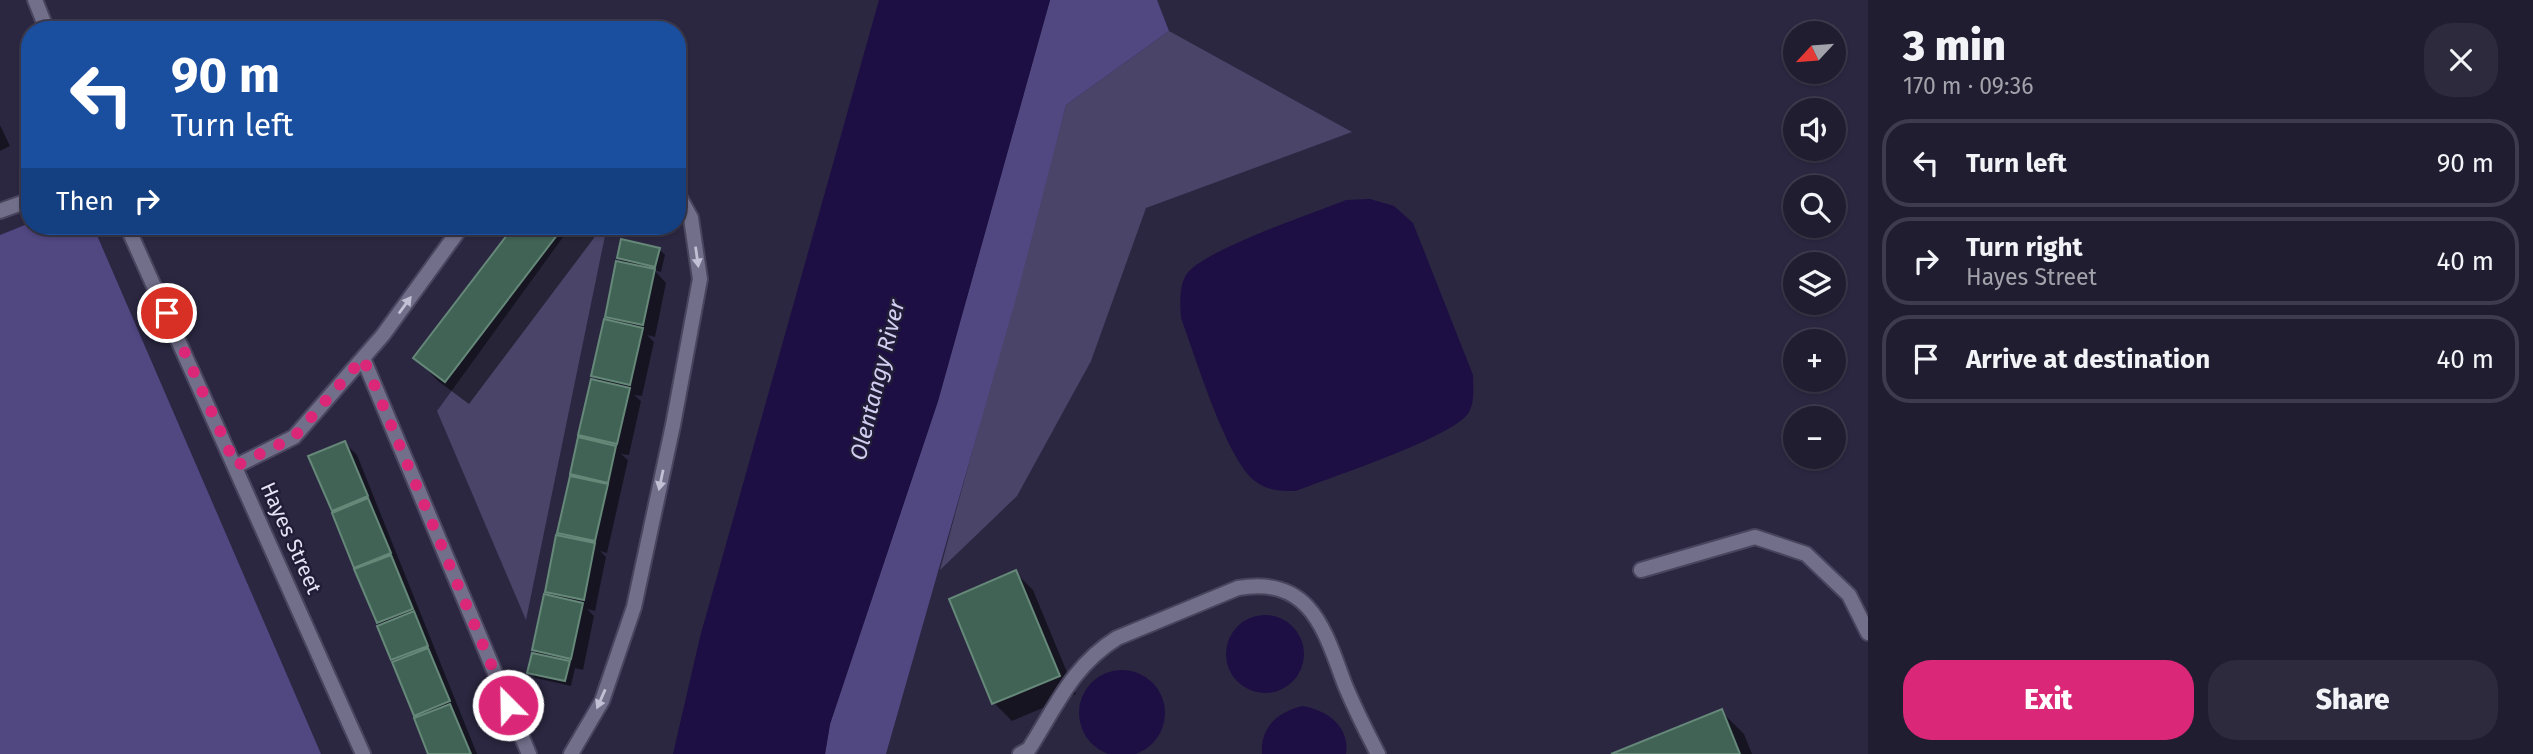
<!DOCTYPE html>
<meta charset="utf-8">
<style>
body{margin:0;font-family:"Fira Sans",sans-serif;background:#2d2a3d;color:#f1f3f6;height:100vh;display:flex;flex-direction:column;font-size:26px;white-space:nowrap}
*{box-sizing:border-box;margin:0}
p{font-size:23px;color:#a2a2ab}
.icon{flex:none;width:38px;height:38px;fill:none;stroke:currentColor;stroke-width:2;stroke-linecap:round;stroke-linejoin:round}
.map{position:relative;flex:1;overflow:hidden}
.details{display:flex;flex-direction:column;background:#201d31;width:665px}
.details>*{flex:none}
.banner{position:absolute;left:21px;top:21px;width:665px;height:214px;border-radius:28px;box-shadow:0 2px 5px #0004,0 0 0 2px #3d3b4d;background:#1a4fa0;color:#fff;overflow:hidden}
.needle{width:46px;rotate:244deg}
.controls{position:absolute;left:1783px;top:21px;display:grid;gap:14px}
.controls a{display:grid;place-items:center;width:63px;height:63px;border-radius:50%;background:#201d31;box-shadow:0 2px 5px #0004,0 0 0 2px #3d3b4d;font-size:35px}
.pin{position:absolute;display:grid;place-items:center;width:60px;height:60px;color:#fff;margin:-30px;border:4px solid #fff;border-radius:50%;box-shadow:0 2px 7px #0007}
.me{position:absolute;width:77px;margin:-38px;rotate:337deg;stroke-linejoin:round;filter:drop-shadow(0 0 5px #0008)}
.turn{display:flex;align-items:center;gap:24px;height:147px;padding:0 35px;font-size:32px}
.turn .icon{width:91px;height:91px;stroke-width:2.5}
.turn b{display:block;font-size:49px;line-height:60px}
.then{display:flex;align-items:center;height:66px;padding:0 35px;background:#0003;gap:14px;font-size:26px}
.round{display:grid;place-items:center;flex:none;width:74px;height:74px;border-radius:28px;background:#2d2a3d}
.headline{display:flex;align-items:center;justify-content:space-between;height:119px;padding:0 35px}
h1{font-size:42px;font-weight:800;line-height:52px}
.primary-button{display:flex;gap:14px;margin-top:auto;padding:14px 35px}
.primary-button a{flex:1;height:80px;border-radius:28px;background:#db2777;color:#fff;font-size:28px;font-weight:800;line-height:80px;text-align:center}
.primary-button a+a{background:#2d2a3d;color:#f1f3f6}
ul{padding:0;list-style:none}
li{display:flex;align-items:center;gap:21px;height:88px;margin:0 14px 10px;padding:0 21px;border:4px solid #3d3b4d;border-radius:28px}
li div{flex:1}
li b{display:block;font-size:26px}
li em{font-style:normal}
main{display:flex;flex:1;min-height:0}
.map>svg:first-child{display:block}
</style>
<main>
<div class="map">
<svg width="1868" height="754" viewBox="0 0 1868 754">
<rect width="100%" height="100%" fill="#2b2741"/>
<path fill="#494468" d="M1169,31L1352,132L1146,208L1091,361L1017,496L940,570L1066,105Z
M571,226H607L526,620L437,411Z"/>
<path fill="#514781" d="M1050,0H1157L1169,31L1066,105L1018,291L886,754H825L830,724L938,401Z
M30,223V226H93L321,754H0V235Z"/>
<path fill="#1d0e43" d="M879,0H1050L938,401L830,724L825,754H673L700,637Z
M1370,199L1394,206L1413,223L1473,375C1473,387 1475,401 1469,412C1455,437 1328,478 1296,491C1280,491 1268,491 1255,481C1226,459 1195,355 1181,318C1180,304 1179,287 1186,275C1202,250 1315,213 1346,200Z
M1226 654a39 39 0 1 1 78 0a39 39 0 1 1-78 0Z
M1079 713a43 43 0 1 1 86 0a43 43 0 1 1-86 0Z
M1302,706C1327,710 1350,726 1346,754H1262C1260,727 1278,712 1302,706Z"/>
<path fill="#0007" d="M0,125L10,146L0,151Z
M516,226H603L469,404L438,381L416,358Z
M659,249L665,255L661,272L654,270L666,283L655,337L647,335L654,342L642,396L634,395L641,401L629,455L621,454L628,460L607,553L600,551L606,557L595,611L587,609L594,616L583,670L575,668L571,686L535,678L529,672L541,657L534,650L554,598L547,591L566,539L559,532L580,439L587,441L580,435L600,382L593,376L613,323L607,317L625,264L618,258Z
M345,443L357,455L477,754H430L333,510Z
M1015,572L1033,590L1076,694L1012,721L994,703L951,600Z
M1721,711L1744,734L1752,754H1616Z"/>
<path fill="#416355" stroke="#658879" stroke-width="2" d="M514,226H564L445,382L413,358Z
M621,239L660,248L655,267L617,258Z
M616,261L655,269L643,325L605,317Z
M604,319L643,328L630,385L591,376Z
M591,379L630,388L617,444L578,435Z
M578,437L616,446L608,483L570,474Z
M345,441L368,496L332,511L308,456Z
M570,476L608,484L595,541L557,533Z
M368,498L391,553L354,568L332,513Z
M556,535L595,543L584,600L545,592Z
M391,555L413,609L377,623L354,569Z
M1016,570L1060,676L992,704L949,599Z
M544,594L583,603L571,659L532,650Z
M414,611L428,646L391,660L377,626Z
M428,648L450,701L414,716L392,662Z
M532,653L570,661L565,681L527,673Z
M450,704L471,754H428L414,718Z
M1722,709L1740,754H1611Z"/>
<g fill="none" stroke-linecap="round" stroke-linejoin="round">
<g stroke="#49455e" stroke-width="18">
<path id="lane" d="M363,358L529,754
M236,466L294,437L383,335L462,226
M1641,570L1755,537L1806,554L1849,595L1868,633
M571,754L602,701L634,607L673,425L700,279L691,218L677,193
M1020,754L1029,749C1056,707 1072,666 1117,638L1238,588C1311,576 1324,629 1345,685C1355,709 1366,731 1378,754"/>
</g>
<g stroke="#49455e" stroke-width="18">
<path id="street" d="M35,0L47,30
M0,211L30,200
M127,226L363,754"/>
</g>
<use href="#lane" stroke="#716f8a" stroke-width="14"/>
<use href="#street" stroke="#716f8a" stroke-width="14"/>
</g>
<defs><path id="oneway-solid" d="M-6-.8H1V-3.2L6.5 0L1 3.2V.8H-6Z" transform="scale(1.75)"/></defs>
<g fill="#c2c0d5">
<use href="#oneway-solid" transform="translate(697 257) rotate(82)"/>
<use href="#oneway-solid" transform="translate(405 305) rotate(-54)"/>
<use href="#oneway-solid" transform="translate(661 480) rotate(102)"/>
<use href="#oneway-solid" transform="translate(601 699) rotate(114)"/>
</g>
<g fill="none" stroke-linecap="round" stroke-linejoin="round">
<path stroke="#db2777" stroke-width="12" stroke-dasharray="0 21.6" d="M167,313L236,466L294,437L363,358L508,705"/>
</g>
<g text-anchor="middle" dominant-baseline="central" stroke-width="5" stroke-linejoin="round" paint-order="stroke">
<g font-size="21" fill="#e5e3f5" stroke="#211d36">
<text transform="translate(291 538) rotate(66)">Hayes Street</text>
</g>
<g font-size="23" font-style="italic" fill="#d2cef2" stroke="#211d36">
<text transform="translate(877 380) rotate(-76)">Olentangy River</text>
</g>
</g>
</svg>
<div class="controls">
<a><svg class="needle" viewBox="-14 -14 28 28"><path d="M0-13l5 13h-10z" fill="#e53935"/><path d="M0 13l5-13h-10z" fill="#a2a2ab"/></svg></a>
<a><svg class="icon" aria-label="sound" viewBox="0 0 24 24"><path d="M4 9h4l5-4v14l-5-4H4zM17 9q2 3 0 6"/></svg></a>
<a><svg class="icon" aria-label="search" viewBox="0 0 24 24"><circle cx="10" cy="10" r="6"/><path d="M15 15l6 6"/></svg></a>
<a><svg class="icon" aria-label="layers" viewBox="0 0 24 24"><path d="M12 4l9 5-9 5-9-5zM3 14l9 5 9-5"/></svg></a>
<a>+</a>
<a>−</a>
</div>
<div class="pin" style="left:167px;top:313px;background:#d93025"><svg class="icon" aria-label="arrive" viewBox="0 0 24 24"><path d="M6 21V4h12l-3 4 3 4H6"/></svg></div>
<svg class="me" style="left:508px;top:705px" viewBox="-20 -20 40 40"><circle r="17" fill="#db2777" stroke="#fff" stroke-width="3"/><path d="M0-11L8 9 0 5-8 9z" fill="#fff"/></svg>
<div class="banner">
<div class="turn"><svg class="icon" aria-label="left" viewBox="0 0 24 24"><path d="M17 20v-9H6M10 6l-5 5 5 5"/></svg><div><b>90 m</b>Turn left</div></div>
<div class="then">Then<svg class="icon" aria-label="right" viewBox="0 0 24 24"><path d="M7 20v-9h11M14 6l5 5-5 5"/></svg></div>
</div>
</div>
<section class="details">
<div class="headline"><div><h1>3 min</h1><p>170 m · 09:36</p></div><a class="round"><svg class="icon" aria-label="close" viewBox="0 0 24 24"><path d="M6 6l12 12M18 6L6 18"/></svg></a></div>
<ul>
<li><svg class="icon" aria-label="left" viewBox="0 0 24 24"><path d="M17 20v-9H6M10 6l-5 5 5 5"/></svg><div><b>Turn left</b></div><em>90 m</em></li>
<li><svg class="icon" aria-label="right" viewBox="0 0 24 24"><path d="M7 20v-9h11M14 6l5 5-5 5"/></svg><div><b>Turn right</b><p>Hayes Street</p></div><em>40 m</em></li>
<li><svg class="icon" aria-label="arrive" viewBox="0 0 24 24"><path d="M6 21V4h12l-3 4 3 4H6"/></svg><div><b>Arrive at destination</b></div><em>40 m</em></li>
</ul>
<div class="primary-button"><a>Exit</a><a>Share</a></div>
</section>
</main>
